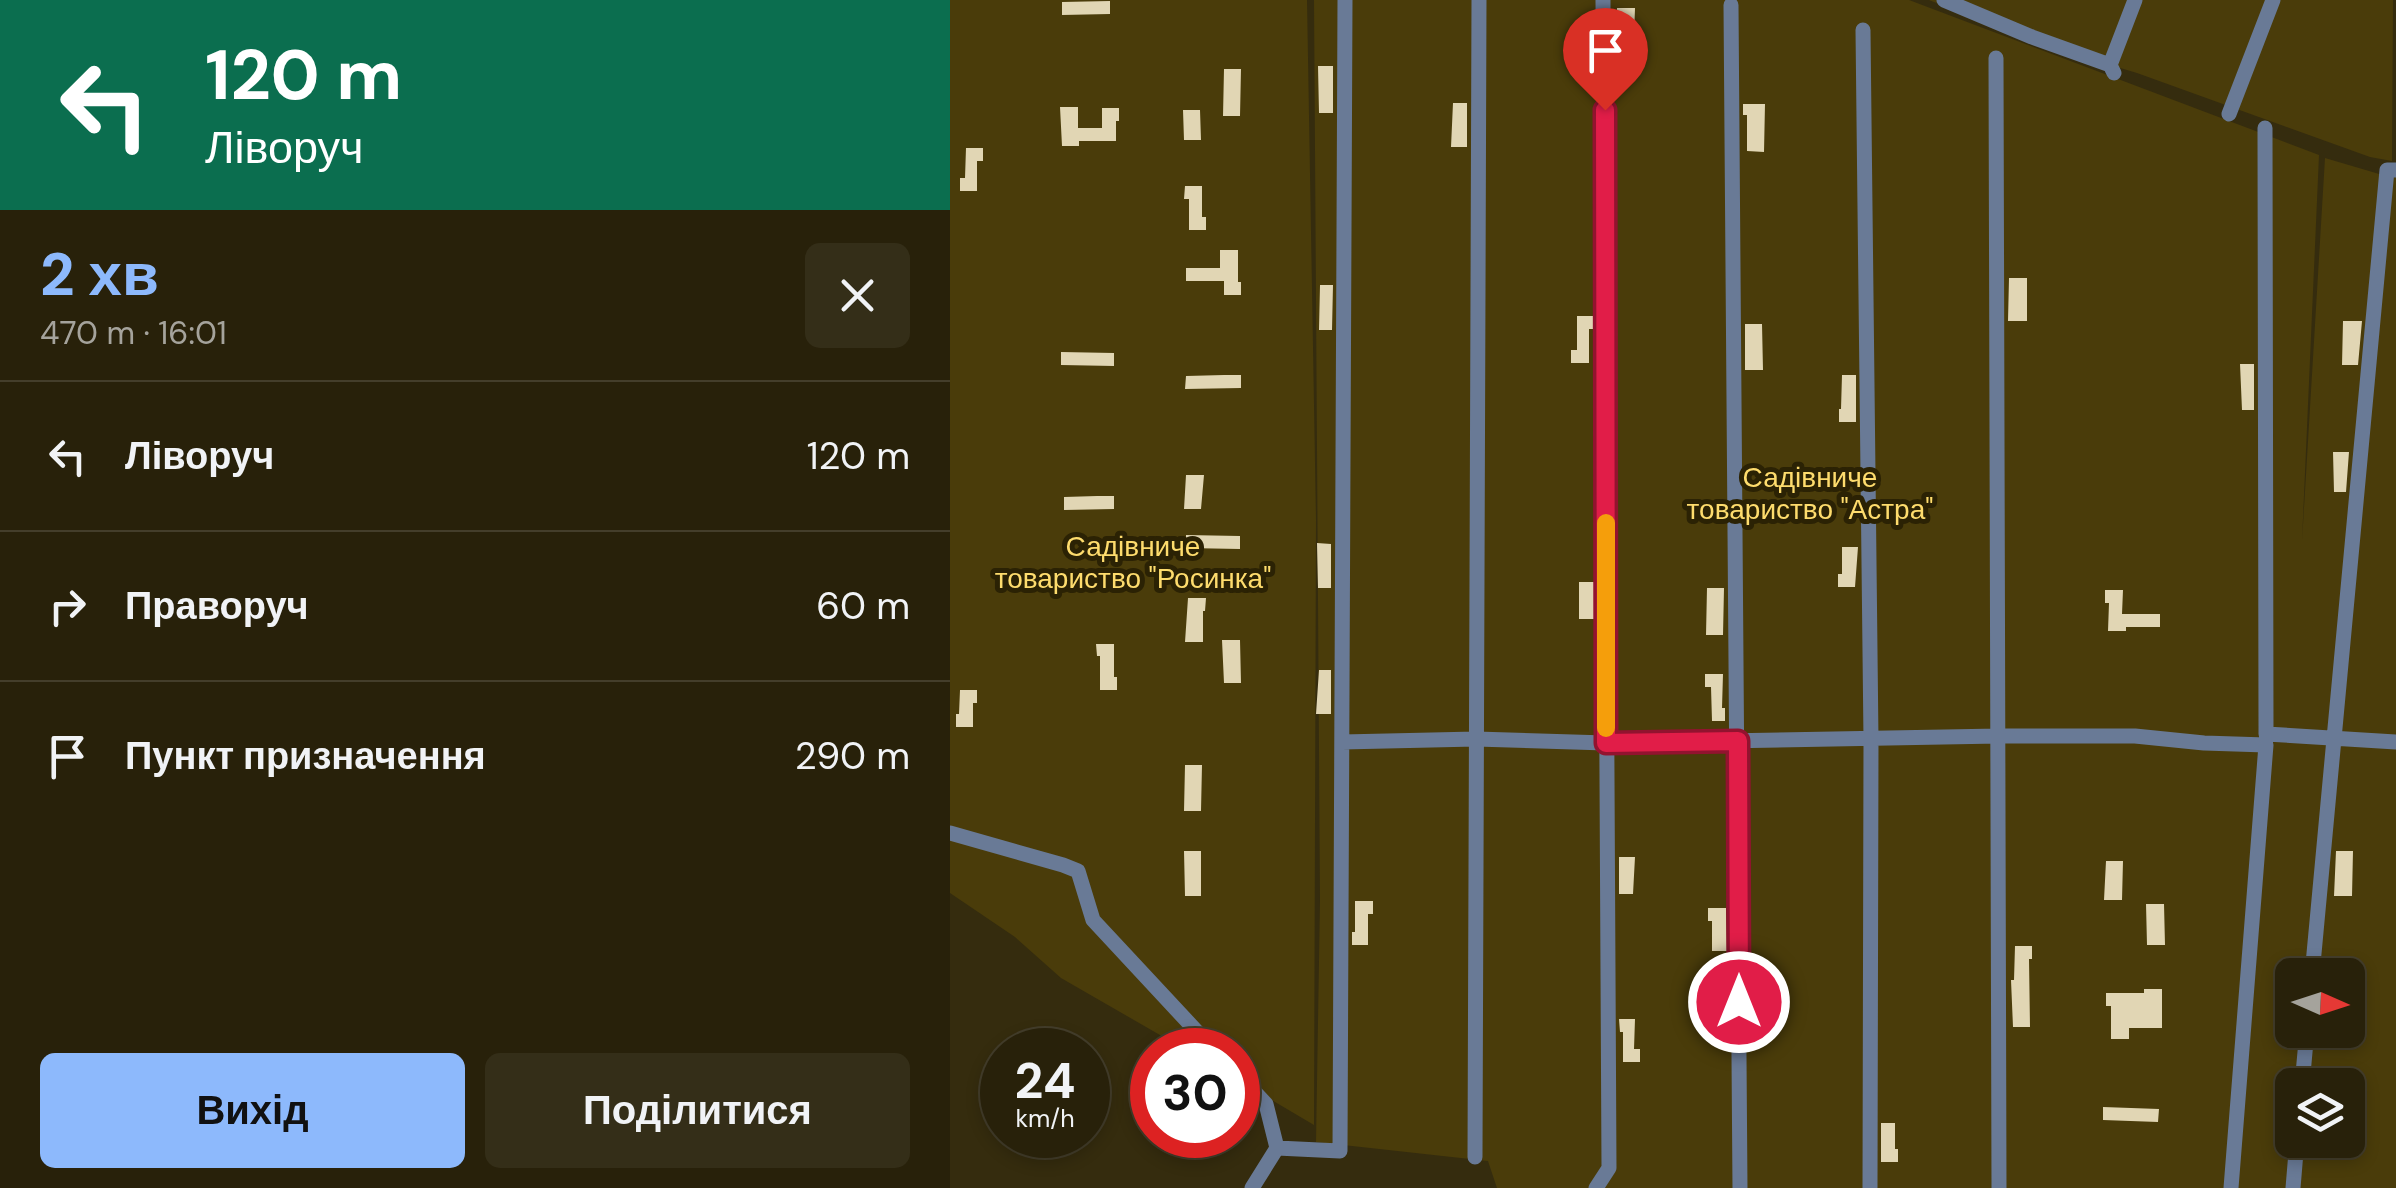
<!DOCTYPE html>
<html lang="uk">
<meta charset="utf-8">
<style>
body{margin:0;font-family:"DM Sans",sans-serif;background:#342e18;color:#f1f3f6;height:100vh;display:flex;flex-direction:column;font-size:38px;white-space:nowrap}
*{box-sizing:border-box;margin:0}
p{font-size:32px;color:#a5a39c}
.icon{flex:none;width:55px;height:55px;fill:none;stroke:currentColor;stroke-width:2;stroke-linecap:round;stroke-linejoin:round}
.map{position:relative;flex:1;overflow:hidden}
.drawer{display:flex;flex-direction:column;background:#28210a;width:950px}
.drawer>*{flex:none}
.banner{background:#0b6e4f;color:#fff;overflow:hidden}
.needle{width:65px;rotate:93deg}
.buttons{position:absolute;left:1325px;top:958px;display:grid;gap:20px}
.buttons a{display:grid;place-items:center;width:90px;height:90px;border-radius:15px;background:#28210a;box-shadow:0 5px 15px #0003,0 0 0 2px #443e2b;font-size:50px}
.speed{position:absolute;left:30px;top:1028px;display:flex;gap:20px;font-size:50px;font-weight:700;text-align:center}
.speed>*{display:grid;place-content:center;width:130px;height:130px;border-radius:50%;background:#28210a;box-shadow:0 5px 15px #0003,0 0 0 2px #443e2b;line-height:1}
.speed small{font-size:25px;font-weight:400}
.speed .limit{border:15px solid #d22;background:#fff;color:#111}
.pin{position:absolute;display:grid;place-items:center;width:85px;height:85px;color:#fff;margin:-102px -42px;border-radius:50% 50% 50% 0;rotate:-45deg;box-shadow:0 0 10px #0007}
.pin .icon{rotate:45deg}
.me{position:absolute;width:110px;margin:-55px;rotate:0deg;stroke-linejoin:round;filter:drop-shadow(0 0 8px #0008)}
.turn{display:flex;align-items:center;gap:35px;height:210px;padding:0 40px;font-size:45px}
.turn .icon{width:130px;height:130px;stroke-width:2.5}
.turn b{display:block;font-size:70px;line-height:85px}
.round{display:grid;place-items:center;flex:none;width:105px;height:105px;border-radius:15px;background:#342e18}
.overview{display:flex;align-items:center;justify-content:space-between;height:170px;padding:0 40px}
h1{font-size:60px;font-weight:800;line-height:75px;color:#8db9fc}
.button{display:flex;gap:20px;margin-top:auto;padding:20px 40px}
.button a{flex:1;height:115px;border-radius:15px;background:#8db9fc;color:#111;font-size:40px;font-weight:800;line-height:115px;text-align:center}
.button a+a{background:#342e18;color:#f1f3f6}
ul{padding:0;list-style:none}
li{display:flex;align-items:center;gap:30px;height:150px;padding:0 40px;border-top:2px solid #443e2b}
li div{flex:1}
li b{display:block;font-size:38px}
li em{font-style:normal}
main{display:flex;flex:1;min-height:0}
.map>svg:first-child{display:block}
</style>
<main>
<section class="drawer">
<div class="banner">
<div class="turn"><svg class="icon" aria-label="left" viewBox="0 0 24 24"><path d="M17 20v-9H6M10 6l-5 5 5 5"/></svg><div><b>120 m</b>Ліворуч</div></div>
</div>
<div class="overview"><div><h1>2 хв</h1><p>470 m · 16:01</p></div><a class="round"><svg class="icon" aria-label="close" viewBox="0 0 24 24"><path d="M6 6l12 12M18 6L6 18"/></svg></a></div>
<ul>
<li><svg class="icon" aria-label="left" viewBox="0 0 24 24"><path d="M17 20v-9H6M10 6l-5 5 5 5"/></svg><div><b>Ліворуч</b></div><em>120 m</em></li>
<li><svg class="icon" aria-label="right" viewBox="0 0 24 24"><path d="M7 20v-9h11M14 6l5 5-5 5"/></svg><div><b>Праворуч</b></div><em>60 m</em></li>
<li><svg class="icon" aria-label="arrive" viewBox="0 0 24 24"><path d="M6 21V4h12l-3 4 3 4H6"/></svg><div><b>Пункт призначення</b></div><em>290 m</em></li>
</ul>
<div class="button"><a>Вихід</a><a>Поділитися</a></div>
</section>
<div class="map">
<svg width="1446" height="1188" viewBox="0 0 1446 1188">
<rect width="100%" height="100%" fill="#352c0e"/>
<path fill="#4a3c0a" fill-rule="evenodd" d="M0,0H357L366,520L364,1125L288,1080V1050H236L111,978L65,937L0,893Z
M364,0H959L1369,155L1352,541L1375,158L1436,176L1446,175V1188H547L538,1161L366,1142L370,901ZM1342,975H1398V1030H1342ZM1342,1085H1398V1140H1342Z
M979,0H1443L1442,161L1420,157L1187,73L1081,41Z"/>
<path fill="#e1d6b4" d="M160,1V14L112,15V2Z
M667,8H685L684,37H687V50H666Z
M368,66H383V113H369Z
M274,69H291L290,116H273Z
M503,103H517V147H501Z
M793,104H815L814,152L797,151V115H793Z
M110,107H128V128H152V108H169V121H166V141H129V146H112Z
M233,110H250L251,140H234Z
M16,148H33V161H27V191H10V178H15Z
M235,186H252V217H256V230H239V199H234Z
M270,250H288V282H291V295H274V281H236V268H270Z
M1059,278H1077V321H1058Z
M370,285H383L382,330H369Z
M627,316H643V329H639V363H621V350H627Z
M1393,321H1412L1408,365H1392Z
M795,324H812L813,370H795Z
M111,352L164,353V366L111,365Z
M1290,364H1304V410H1292Z
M274,375H291V388L235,389L236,376Z
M892,375H906V422H889V409H891Z
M1383,452H1399L1396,492H1384Z
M236,475H254L251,509H234Z
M147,496H164V509L114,510V497Z
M236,535L290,536V549L236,548Z
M367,543L381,544V588H368Z
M892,547H908L905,587H888V574H892Z
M629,582H645V619H629Z
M757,588H774L773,635H756Z
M1155,590H1173L1172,614H1210V627H1176V631H1158L1159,603H1155Z
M238,598H256L255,611H253V642H235Z
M272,640H290L291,683H274Z
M146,644H164V677H167V690H150V656H147Z
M369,670H381V714H366Z
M755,674H773L772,708H775V721H762L761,687H755Z
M10,690H27V703H23V727H6V714H9Z
M235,765H252L251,811H234Z
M234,851H251V896H235Z
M1386,851H1403L1402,896H1384Z
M669,857H685L683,894H669Z
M1156,861H1173L1172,900H1154Z
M405,901H423V914H418V945H402V932H405Z
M1196,904H1214L1215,945H1197Z
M758,908H776L777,951H762V921H758Z
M1065,946H1082V959H1079L1080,1027H1063L1061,980H1064Z
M1194,989H1212V1028H1179V1039H1161V1006H1156V993H1194Z
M669,1019H685L684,1049H690V1062H673V1032H670Z
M1153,1107L1209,1109L1208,1122L1153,1120Z
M931,1123H945V1149H948V1162H931Z"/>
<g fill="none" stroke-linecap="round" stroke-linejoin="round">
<path stroke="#697a96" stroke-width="15" d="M994,0L1082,37L1160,65L1164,73
M781,5L790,1188
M913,30L921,740L920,1188
M1046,58L1049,1188
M1160,65L1185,0
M1279,114L1323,0
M1315,128L1316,734L1446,742
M392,742L526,739L656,743L1049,736H1185L1254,743L1316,745L1281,1188
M0,833L113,865L128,871L143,920L264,1050
M1362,975L1437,170H1446
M288,1074L316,1104L327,1148
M1352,1085L1357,1030
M525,1157L529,0
M302,1188L327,1148L390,1151L395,0
M646,1188L659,1168L653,0
M1343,1188L1347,1140"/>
</g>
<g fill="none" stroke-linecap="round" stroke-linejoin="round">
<g stroke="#92132f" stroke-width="25">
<path id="route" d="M655,110L656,743L788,741L789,1002"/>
</g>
<use href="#route" stroke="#e11d48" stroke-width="18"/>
<path stroke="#f59e0b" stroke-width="18" d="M656,523V728"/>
</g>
<g text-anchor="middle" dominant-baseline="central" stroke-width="10" stroke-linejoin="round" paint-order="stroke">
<g font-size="28" fill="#fedc6d" stroke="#2b2204">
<text x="860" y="477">Садівниче<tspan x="860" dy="32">товариство "Астра"</tspan></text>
<text x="183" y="546">Садівниче<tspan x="183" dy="32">товариство "Росинка"</tspan></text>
</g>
</g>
</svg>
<div class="buttons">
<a><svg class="needle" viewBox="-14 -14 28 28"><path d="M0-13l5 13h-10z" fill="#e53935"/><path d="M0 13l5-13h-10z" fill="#a5a39c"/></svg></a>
<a><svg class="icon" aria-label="layers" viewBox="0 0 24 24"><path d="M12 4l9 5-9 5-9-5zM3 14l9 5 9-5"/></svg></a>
</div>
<div class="speed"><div>24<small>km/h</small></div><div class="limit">30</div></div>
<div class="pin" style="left:655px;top:110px;background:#d93025"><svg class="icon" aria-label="arrive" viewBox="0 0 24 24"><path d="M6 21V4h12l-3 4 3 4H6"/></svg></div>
<svg class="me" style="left:789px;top:1002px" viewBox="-20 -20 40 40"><circle r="17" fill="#e11d48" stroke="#fff" stroke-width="3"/><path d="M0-11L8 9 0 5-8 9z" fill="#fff"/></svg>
</div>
</main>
